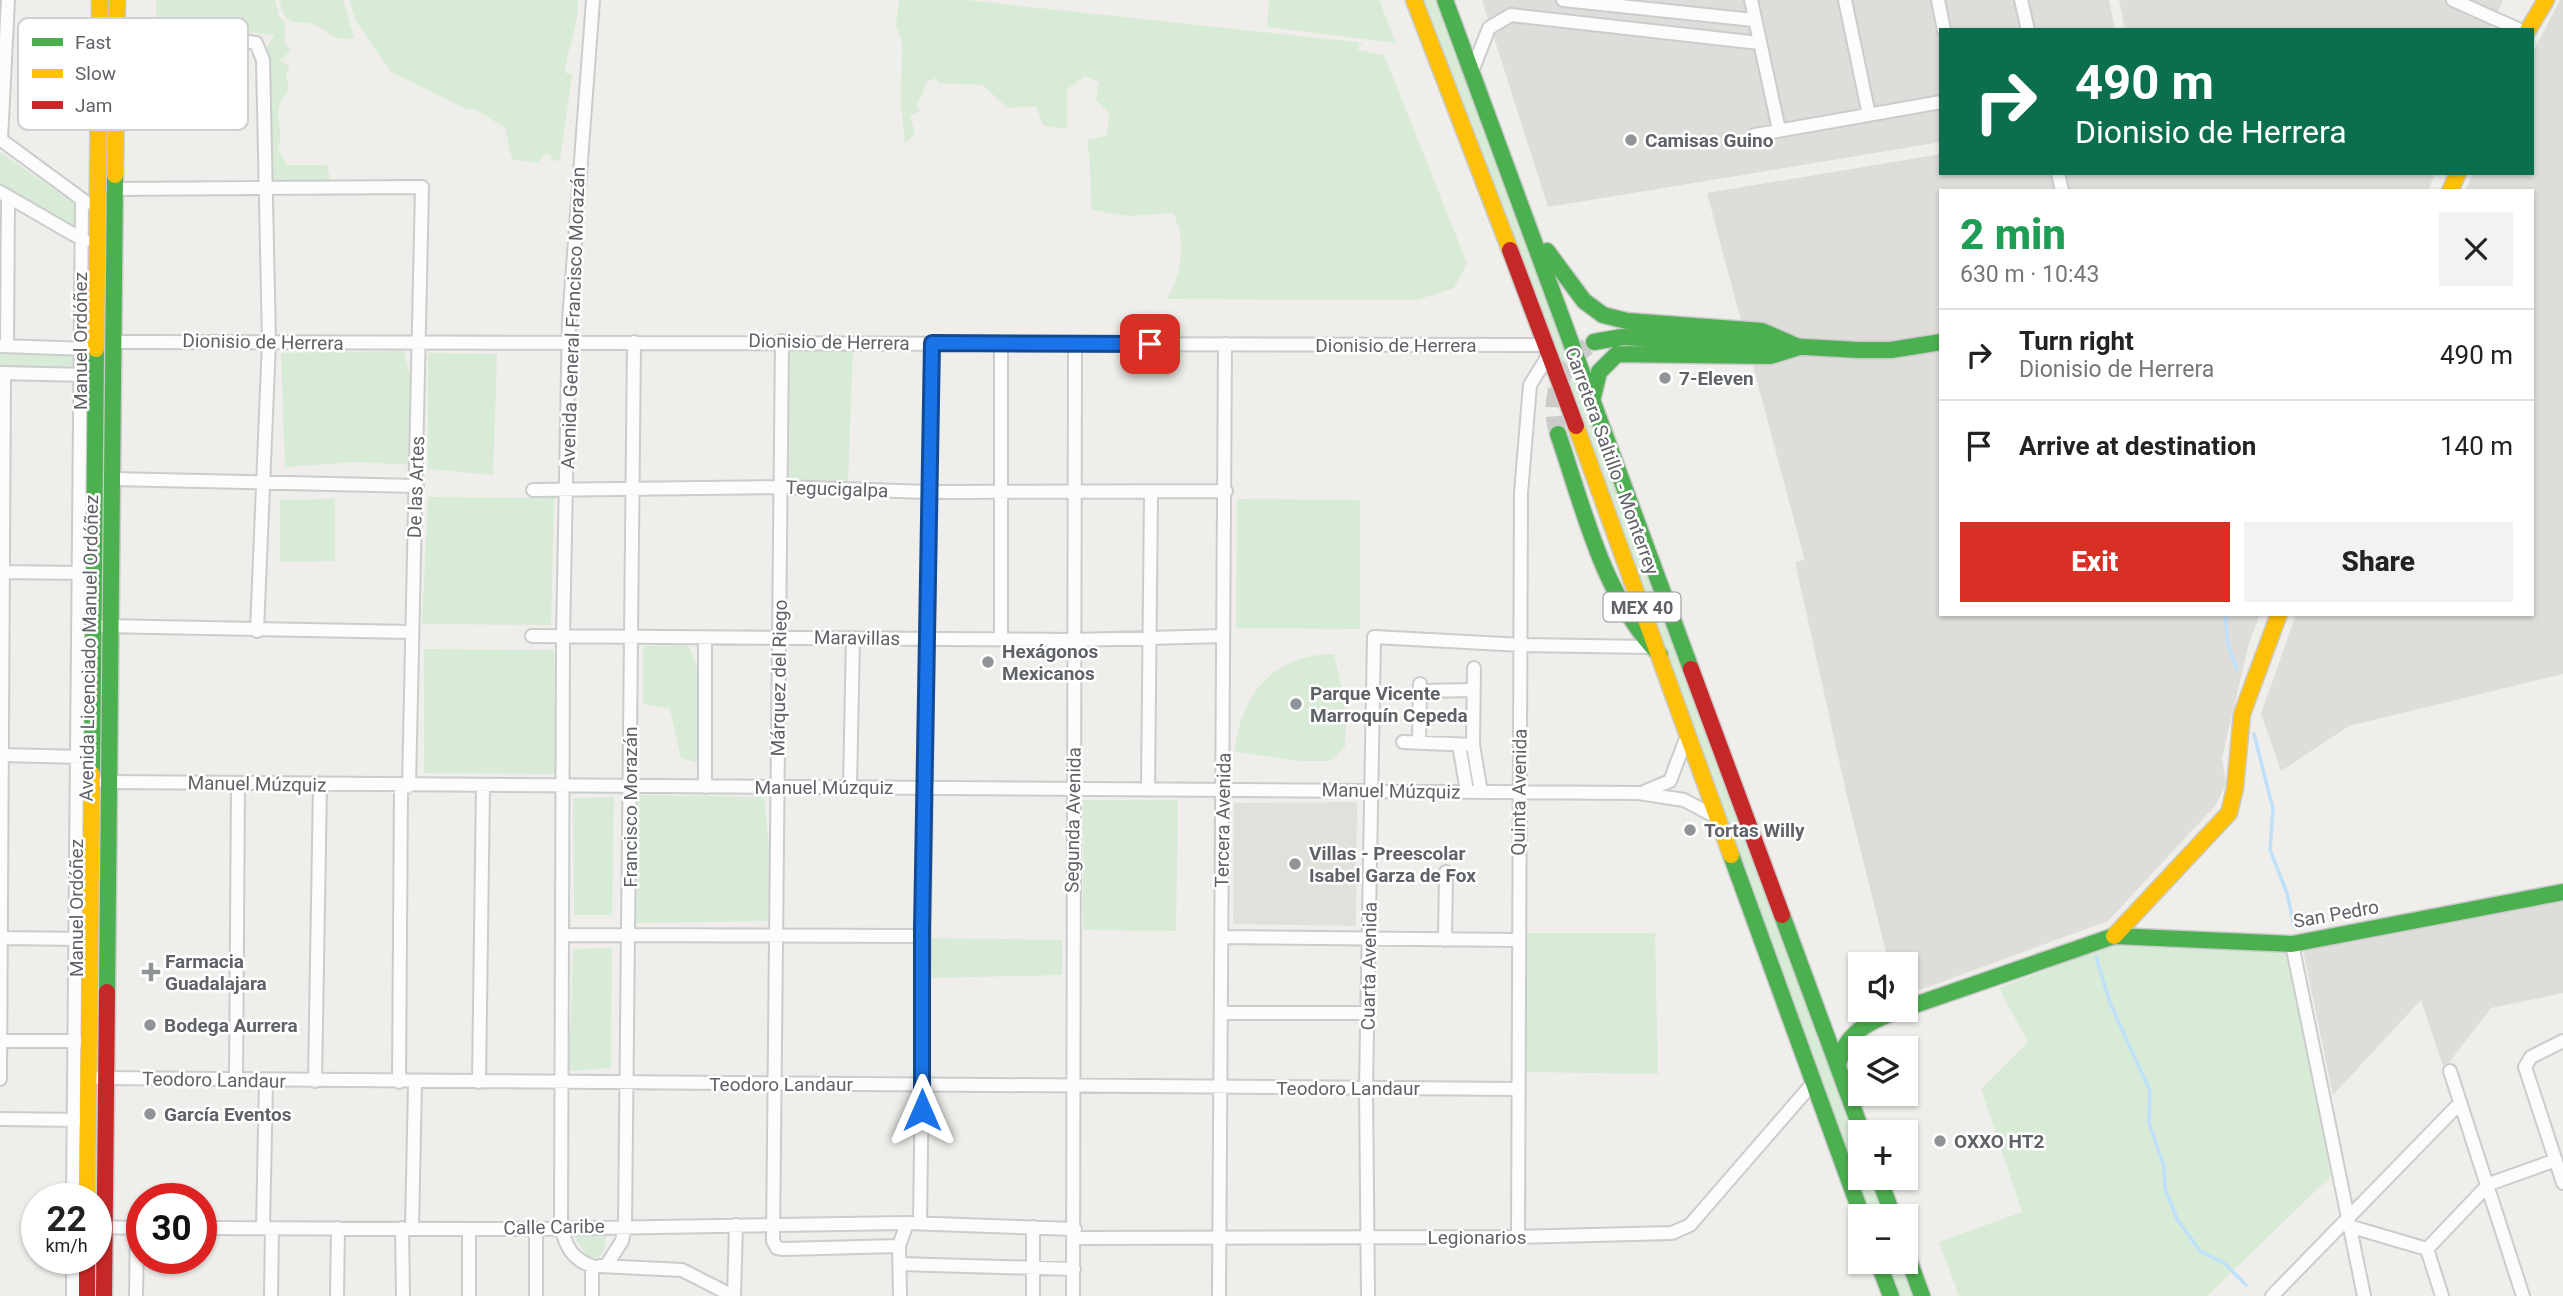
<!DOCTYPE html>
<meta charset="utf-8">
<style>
body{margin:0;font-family:Roboto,sans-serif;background:#f2f2f2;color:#222;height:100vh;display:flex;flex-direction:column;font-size:26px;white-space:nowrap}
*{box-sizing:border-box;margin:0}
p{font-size:23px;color:#767676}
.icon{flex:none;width:38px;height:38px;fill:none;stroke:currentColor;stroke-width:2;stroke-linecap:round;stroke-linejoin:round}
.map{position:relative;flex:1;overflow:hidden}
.sheet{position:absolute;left:1939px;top:189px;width:595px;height:427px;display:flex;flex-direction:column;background:#fff;border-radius:0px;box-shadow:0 2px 5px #0004}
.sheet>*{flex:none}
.top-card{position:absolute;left:1939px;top:28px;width:595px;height:147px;border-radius:0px;box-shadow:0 2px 5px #0004;background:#0b6e4f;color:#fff;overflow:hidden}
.controls{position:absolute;left:1848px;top:952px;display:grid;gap:14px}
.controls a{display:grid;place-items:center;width:70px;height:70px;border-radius:0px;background:#fff;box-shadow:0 2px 5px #0004;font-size:35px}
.speed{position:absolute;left:21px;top:1183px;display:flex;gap:14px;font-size:35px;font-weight:700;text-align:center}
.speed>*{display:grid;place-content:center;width:91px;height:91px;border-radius:50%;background:#fff;box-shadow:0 2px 5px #0004;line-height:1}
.speed small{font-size:18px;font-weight:400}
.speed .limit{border:10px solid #d22;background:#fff;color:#111}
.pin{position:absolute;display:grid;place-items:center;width:60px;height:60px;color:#fff;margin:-30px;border-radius:14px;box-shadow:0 4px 10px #0006}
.me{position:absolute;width:77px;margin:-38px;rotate:0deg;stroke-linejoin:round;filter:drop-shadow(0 0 5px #0008)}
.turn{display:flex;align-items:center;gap:24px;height:147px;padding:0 21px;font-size:32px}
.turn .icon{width:91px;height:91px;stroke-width:2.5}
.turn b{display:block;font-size:49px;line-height:60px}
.round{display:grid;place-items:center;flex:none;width:74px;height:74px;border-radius:0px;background:#f2f2f2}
.headline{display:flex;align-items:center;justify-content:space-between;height:119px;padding:0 21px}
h1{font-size:42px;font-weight:800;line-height:52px;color:#1e9e55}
.primary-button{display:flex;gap:14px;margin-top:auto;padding:14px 21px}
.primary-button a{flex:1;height:80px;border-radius:0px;background:#d93025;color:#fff;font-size:28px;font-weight:800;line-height:80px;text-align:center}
.primary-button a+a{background:#f2f2f2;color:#222}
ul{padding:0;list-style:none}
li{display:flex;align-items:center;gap:21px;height:91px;padding:0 21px;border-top:2px solid #e0e0e0}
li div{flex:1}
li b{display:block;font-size:26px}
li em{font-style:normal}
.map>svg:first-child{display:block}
</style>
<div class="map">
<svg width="2563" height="1296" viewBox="0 0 2563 1296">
<rect width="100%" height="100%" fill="#efeeea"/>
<path fill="#dfddda" d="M1482,0H2109L2115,30H1941V142L1548,207Z
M2119,0H2503L2490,30H2125Z
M2560,0H2563V674L2349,726L2281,771L2261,714L2296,614H2532V191H2465L2473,173H2532V54Z
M1941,154V173H2435L2428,191H1941V614H2260L2249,643L2222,758L2226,785L2215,806L2108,921L1906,995V964H1889L1846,792L1795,562L1804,560L1802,550L1707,193Z
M2563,897V993L2491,1008L2444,1069L2421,1000L2333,1095L2303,950Z"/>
<path fill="#e2e0da" d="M1357,802L1356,926L1233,924L1234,803Z"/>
<path fill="#d8ebd6" d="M156,0H275L279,17L285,22V43L291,51L280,60L290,66L286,75L289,90C267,118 287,122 278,148L287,165H327L330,179L307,183L269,184L263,54L274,35L255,33L142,34L141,27L156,24Z
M280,0H343L354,37C335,45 328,29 312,24C302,21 293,26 285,16C281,12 281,6 280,0Z
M349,0H578C579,25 567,48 565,73L572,74L560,160L551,161V155L545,154L538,163L512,159L505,128L477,110L466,109L391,72L356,21Z
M899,0H966L1364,43L1359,45L1358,50L1384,55L1467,263L1454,288L1416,300L1167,299C1182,272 1187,241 1173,213L1128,216L1092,210C1089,186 1092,163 1087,140L1106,136L1110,114L1096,100L1099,82L1085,76L1067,89V129L1044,126L1036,106L1007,108L983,85L938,83L937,78L927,81L919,102L916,104L920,111L910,116L915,133L905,144L901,105L902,43L896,25Z
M1269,0H1379L1396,43L1267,27Z
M1423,0H1438L1860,1149V1178H1871L1886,1216H1870Z
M0,152L76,205L73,230L0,184Z
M787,345L853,347L848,483L785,482Z
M0,350L73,351L72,371L0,370Z
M404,351L412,384L413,465L356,462L285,467L281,353Z
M428,353L497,354L493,475L428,469Z
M428,497L554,498L551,625L422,624Z
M335,499V561L280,562V500Z
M1237,499L1360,500V629L1236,628Z
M688,645L699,670L701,764L681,758L670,709L643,704V646Z
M424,649L554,650L556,774L424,773Z
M1334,654L1346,709L1345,747L1330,761H1300L1235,752C1239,695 1274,654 1334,654Z
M641,795L764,797L770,855L768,921L636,923L637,800Z
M614,797L612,915H574L573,798Z
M1083,800H1178L1176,931L1083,930Z
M1526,933H1655L1658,1074L1526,1072Z
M930,938L1062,940V975L930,978Z
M2122,941L2285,950L2288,955L2331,1176L2207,1296H1959L1939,1242L2022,1212L1981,1089L2028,1042L1999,988Z
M612,948L611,1068L569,1071L573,949Z
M572,1234H607L603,1253L598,1258L587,1256Z
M1887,1262H1903L1916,1296H1899Z"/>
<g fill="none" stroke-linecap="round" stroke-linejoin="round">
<path stroke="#bfe0f9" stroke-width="3.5" d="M2225,614L2228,645L2237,669
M2254,734L2273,809L2270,850L2287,893L2294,927
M2096,957L2110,1003L2150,1091L2149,1123L2164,1166L2165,1189L2177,1219L2200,1251L2224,1263L2246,1285"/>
<path stroke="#cbcbca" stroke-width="18" stroke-dasharray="18 9" stroke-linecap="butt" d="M1558,434C1548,396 1560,363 1594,342"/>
<g stroke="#cbcccc" stroke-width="16">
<path id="street" d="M1563,0L1754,20
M1751,0L1779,130
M1845,0L1869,115
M1938,0L1944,30
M2021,0L2028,30
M2453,0L2520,30
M116,39L203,34L256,43L263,60L269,342L257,631
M1472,71L1489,28L1511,15L1759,43
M1755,135L1941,102
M0,139L87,203
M1,139L8,0
M2058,173L2062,191
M114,189L422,187L409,786
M0,192L85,241
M782,341L773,1241L777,1248L783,1249L899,1246
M112,342L1547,345
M1,346L88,349
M7,346L8,197
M0,373L87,375
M112,479L417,486
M533,490L781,487L928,492L1226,491
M0,572L84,573
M103,626L411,632
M532,636L1075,640L1223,636
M705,638V787
M1001,639V344
M1474,668L1473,745L1481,792
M1421,691L1473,690
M1419,741L1420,684
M1403,742L1473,745
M1459,745L1467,791
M0,755L84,757
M104,782L1639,793L1684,800L1716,817
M850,787L853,638
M1148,789L1151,493
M1646,791L1670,781L1687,736
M563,935L922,936
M1221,937L1517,940
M0,938L85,939
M1445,940L1446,872
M2292,944L2364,1296
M1221,1013H1368
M0,1041H80
M2563,1041L2531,1057L2525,1067L2563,1183
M2450,1071L2523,1296
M99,1078L1516,1089
M0,1079L4,373
M236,1080L238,783
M315,1081L320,784
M399,1082L401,786
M479,1082L483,786
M0,1119L80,1120
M73,1199L82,200
M920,1223L932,343
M97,1227L142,1228
M2352,1227L2427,1249
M201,1228L536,1229L907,1223L1075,1229
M263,1228L266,1081
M402,1228L403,1296
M412,1228L415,1083
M1518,1237L1521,493L1530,385L1550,353
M1075,1238L1518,1237L1672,1233L1690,1225L1813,1083
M2427,1249L2489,1184L2556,1160
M2427,1249L2442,1296
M900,1264L1074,1269
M600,1266L682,1270L733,1296
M606,1266L622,1241L625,1226L634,342
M73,1296V1258
M136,1296L137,1228
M271,1296L272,1228
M337,1296L338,1228
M469,1296V1229
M536,1296V1229
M592,1296V1266C573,1260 565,1246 561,1226L563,637L569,321L593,0
M734,1296L736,1225
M900,1296L899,1246L907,1223
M1033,1296V1227
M1073,1296L1075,345
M1219,1296L1225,344
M1368,1296L1366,1087L1374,637L1522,645L1649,647
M2272,1296L2460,1103"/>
</g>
<g stroke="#cacacb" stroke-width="19">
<path id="fast" d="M1445,0L1691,669
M1547,251L1584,301L1603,315L1627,321L1762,331L1799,347L1770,356L1617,354L1599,372L1593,397
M1594,342L1622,337L1858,350H1891L1941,342
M1558,434C1584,509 1603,597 1660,655
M92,774L96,349
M1731,855L1862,1216
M1782,915L1862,1132
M107,992L115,175
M1906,1008L2114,936L2292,944L2563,892
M1838,1065C1845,1032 1870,1021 1900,1010
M1879,1178L1893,1216
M1906,1252L1922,1296
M1878,1262L1891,1296"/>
</g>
<g stroke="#cacacb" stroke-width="19">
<path id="slow" d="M1414,0L1510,250
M2528,30L2546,0
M115,175L117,0
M2450,191L2458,173
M96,349L100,0
M1576,426L1731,855
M2114,936L2229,813L2235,788L2242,714L2279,614
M87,1199L92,774"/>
</g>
<g stroke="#cacacb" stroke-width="19">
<path id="jam" d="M1510,250L1576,426
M1691,669L1782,915
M87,1258V1296
M104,1296L107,992"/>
</g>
<use href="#street" stroke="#fdfcfc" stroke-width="12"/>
<use href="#fast" stroke="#4caf50" stroke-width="16"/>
<use href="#slow" stroke="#ffc107" stroke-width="16"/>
<use href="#jam" stroke="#c62828" stroke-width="16"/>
</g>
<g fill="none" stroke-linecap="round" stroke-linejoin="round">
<g stroke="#114b97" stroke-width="18">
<path id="route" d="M922,1110V929L932,343L1150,344"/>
</g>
<use href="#route" stroke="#1a73e8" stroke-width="12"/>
</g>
<g fill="#919496" stroke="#fff" stroke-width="2.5">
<circle cx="1631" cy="140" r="7"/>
<circle cx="1665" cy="378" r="7"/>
<circle cx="988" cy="662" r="7"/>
<circle cx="1296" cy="704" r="7"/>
<circle cx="1690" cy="830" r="7"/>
<circle cx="1295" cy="864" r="7"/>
<path d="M147.5 961.5h7v7h7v7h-7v7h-7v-7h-7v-7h7z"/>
<circle cx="150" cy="1025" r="7"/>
<circle cx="150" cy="1114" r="7"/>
<circle cx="1940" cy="1141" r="7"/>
</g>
<g text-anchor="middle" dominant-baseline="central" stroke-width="5" stroke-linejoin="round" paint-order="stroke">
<rect fill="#fff" stroke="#8f9295" stroke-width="2" x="1603.5" y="592.5" width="77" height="29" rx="5"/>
<g font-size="18" font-weight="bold" fill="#5f6368">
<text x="1642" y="607">MEX 40</text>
</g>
<g font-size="19" font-weight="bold" fill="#5f6368" stroke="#fff" text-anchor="start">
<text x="1645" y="140">Camisas Guino</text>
<text x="1679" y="378">7-Eleven</text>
<text x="1002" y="651">Hexágonos<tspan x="1002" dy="22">Mexicanos</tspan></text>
<text x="1310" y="693">Parque Vicente<tspan x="1310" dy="22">Marroquín Cepeda</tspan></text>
<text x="1704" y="830">Tortas Willy</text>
<text x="1309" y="853">Villas - Preescolar<tspan x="1309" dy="22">Isabel Garza de Fox</tspan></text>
<text x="165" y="961">Farmacia<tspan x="165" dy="22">Guadalajara</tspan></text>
<text x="164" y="1025">Bodega Aurrera</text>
<text x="164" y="1114">García Eventos</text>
<text x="1954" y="1141">OXXO HT2</text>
</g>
<g font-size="19" fill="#5f6368" stroke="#fff">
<text transform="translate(573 318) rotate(-88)">Avenida General Francisco Morazán</text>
<text transform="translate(80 341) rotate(-90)">Manuel Ordóñez</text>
<text transform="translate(263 342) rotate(1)">Dionisio de Herrera</text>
<text transform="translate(829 342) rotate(1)">Dionisio de Herrera</text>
<text x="1396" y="345">Dionisio de Herrera</text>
<text transform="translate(1612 461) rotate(70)">Carretera Saltillo - Monterrey</text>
<text transform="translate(416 487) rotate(-88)">De las Artes</text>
<text transform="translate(837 489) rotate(2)">Tegucigalpa</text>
<text transform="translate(857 638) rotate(1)">Maravillas</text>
<text transform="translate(89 648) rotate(-89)">Avenida Licenciado Manuel Ordóñez</text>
<text transform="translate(779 678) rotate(-89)">Márquez del Riego</text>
<text transform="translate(257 784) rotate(1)">Manuel Múzquiz</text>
<text x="824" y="787">Manuel Múzquiz</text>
<text transform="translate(1391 791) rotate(1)">Manuel Múzquiz</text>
<text transform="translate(1519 792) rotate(-89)">Quinta Avenida</text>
<text transform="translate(630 807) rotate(-90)">Francisco Morazán</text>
<text transform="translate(1073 820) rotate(-89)">Segunda Avenida</text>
<text transform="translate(1223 820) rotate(-89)">Tercera Avenida</text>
<text transform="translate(76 908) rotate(-90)">Manuel Ordóñez</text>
<text transform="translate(2336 914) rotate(-10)">San Pedro</text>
<text transform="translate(1369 966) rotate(-89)">Cuarta Avenida</text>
<text transform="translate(214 1080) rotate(1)">Teodoro Landaur</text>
<text x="781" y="1084">Teodoro Landaur</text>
<text x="1348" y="1088">Teodoro Landaur</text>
<text transform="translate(554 1227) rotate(-1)">Calle Caribe</text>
<text x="1477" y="1237">Legionarios</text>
</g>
</g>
<rect x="18" y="18" width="230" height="112" rx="10" fill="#fff" stroke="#cfd0d2" stroke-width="2"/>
<rect x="32" y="38" width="31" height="8" fill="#4caf50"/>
<rect x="32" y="69" width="31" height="9" fill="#ffc107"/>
<rect x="32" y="101" width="31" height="8" fill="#c62828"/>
<g font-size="19" fill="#5f6368">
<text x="75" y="49">Fast</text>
<text x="75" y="80">Slow</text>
<text x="75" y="112">Jam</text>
</g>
</svg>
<div class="controls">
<a><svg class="icon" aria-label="sound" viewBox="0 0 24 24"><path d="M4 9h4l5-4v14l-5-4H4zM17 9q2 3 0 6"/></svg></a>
<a><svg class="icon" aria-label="layers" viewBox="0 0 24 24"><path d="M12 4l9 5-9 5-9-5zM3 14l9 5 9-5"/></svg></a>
<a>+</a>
<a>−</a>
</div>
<div class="speed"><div>22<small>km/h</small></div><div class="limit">30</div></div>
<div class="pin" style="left:1150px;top:344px;background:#d93025"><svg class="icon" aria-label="arrive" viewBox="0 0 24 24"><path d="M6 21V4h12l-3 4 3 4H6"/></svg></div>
<svg class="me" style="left:922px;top:1110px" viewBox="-20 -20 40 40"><path d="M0-17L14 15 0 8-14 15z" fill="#1a73e8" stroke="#fff" stroke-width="4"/></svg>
<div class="top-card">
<div class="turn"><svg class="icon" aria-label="right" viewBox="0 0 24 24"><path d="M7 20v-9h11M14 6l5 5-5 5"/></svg><div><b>490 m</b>Dionisio de Herrera</div></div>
</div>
<section class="sheet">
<div class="headline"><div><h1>2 min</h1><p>630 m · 10:43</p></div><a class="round"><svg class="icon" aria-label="close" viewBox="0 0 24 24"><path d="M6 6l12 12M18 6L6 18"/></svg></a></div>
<ul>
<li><svg class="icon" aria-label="right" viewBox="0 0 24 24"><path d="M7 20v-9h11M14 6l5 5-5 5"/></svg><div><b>Turn right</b><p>Dionisio de Herrera</p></div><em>490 m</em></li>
<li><svg class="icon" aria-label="arrive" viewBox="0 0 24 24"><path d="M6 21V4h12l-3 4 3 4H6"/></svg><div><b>Arrive at destination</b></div><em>140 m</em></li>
</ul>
<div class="primary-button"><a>Exit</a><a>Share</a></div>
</section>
</div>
